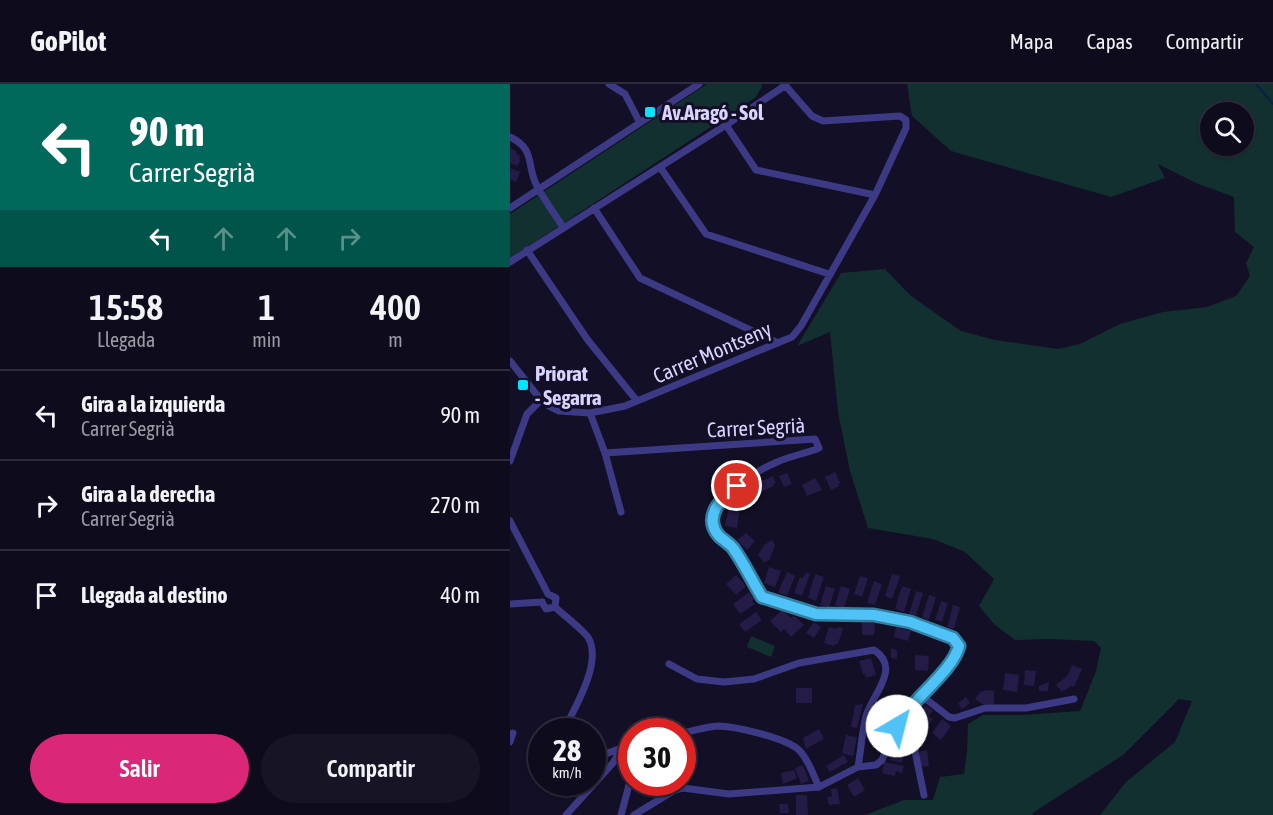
<!DOCTYPE html>
<html lang="es">
<meta charset="utf-8">
<style>
body{margin:0;font-family:"Asap Condensed",sans-serif;background:#171425;color:#f1f3f6;height:100vh;display:flex;flex-direction:column;font-size:22px;white-space:nowrap}
*{box-sizing:border-box;margin:0}
p{font-size:20px;color:#9b9ba3}
.icon{flex:none;width:33px;height:33px;fill:none;stroke:currentColor;stroke-width:2;stroke-linecap:round;stroke-linejoin:round}
.map{position:relative;flex:1;overflow:hidden}
.details{display:flex;flex-direction:column;background:#0e0b1c;width:510px}
.details>*{flex:none}
.banner{background:#00695c;color:#fff;overflow:hidden}
.fabs{position:absolute;left:690px;top:18px;display:grid;gap:12px}
.fabs a{display:grid;place-items:center;width:54px;height:54px;border-radius:50%;background:#0e0b1c;box-shadow:0 2px 4px #0004,0 0 0 2px #2e2b3b;font-size:30px}
.speed{position:absolute;left:18px;top:634px;display:flex;gap:12px;font-size:30px;font-weight:700;text-align:center}
.speed>*{display:grid;place-content:center;width:78px;height:78px;border-radius:50%;background:#0e0b1c;box-shadow:0 2px 4px #0004,0 0 0 2px #2e2b3b;line-height:1}
.speed small{font-size:15px;font-weight:400}
.speed .limit{border:9px solid #d22;background:#fff;color:#111}
.pin{position:absolute;display:grid;place-items:center;width:51px;height:51px;color:#fff;margin:-26px;border:3px solid #fff;border-radius:50%;box-shadow:0 2px 6px #0007}
.me{position:absolute;width:66px;margin:-33px;rotate:37deg;stroke-linejoin:round;filter:drop-shadow(0 0 4px #0008)}
.turn{display:flex;align-items:center;gap:21px;height:126px;padding:0 30px;font-size:27px}
.turn .icon{width:78px;height:78px;stroke-width:2.5}
.turn b{display:block;font-size:42px;line-height:51px}
.lanes{display:flex;align-items:center;height:57px;padding:0 30px;background:#0003;justify-content:center;gap:30px;direction:ltr}
.lanes .off{opacity:.35}
.eta{display:flex;justify-content:space-evenly;align-items:center;height:102px;text-align:center}
.eta b{font-size:36px;font-weight:600;line-height:42px}
.cta{display:flex;gap:12px;margin-top:auto;padding:12px 30px}
.cta a{flex:1;height:69px;border-radius:36px;background:#db2777;color:#fff;font-size:24px;font-weight:600;line-height:69px;text-align:center}
.cta a+a{background:#171425;color:#f1f3f6}
ul{padding:0;list-style:none}
li{display:flex;align-items:center;gap:18px;height:90px;padding:0 30px;border-top:2px solid #2e2b3b}
li div{flex:1}
li b{display:block;font-size:22px}
li em{font-style:normal}
header{display:flex;align-items:center;gap:36px;box-sizing:border-box;height:84px;padding:0 30px;background:#0e0b1c;border-bottom:2px solid #2e2b3b}
header strong{font-size:28px}
nav{display:flex;gap:33px;margin-inline-start:auto;font-size:21px}
main{display:flex;flex:1;min-height:0}
.map>svg:first-child{display:block}
</style>
<header>
<strong>GoPilot</strong>
<nav><a>Mapa</a><a>Capas</a><a>Compartir</a></nav>
</header>
<main>
<section class="details">
<div class="banner">
<div class="turn"><svg class="icon" aria-label="left" viewBox="0 0 24 24"><path d="M17 20v-9H6M10 6l-5 5 5 5"/></svg><div><b>90 m</b>Carrer Segrià</div></div>
<div class="lanes"><svg class="icon" aria-label="left" viewBox="0 0 24 24"><path d="M17 20v-9H6M10 6l-5 5 5 5"/></svg><svg class="icon off" aria-label="ahead" viewBox="0 0 24 24"><path d="M12 20V5M6 11l6-6 6 6"/></svg><svg class="icon off" aria-label="ahead" viewBox="0 0 24 24"><path d="M12 20V5M6 11l6-6 6 6"/></svg><svg class="icon off" aria-label="right" viewBox="0 0 24 24"><path d="M7 20v-9h11M14 6l5 5-5 5"/></svg></div>
</div>
<div class="eta">
<div><b>15:58</b><p>Llegada</p></div>
<div><b>1</b><p>min</p></div>
<div><b>400</b><p>m</p></div>
</div>
<ul>
<li><svg class="icon" aria-label="left" viewBox="0 0 24 24"><path d="M17 20v-9H6M10 6l-5 5 5 5"/></svg><div><b>Gira a la izquierda</b><p>Carrer Segrià</p></div><em>90 m</em></li>
<li><svg class="icon" aria-label="right" viewBox="0 0 24 24"><path d="M7 20v-9h11M14 6l5 5-5 5"/></svg><div><b>Gira a la derecha</b><p>Carrer Segrià</p></div><em>270 m</em></li>
<li><svg class="icon" aria-label="arrive" viewBox="0 0 24 24"><path d="M6 21V4h12l-3 4 3 4H6"/></svg><div><b>Llegada al destino</b></div><em>40 m</em></li>
</ul>
<div class="cta"><a>Salir</a><a>Compartir</a></div>
</section>
<div class="map">
<svg width="763" height="731" viewBox="0 0 763 731">
<rect width="100%" height="100%" fill="#130f26"/>
<path fill="#12302f" fill-rule="evenodd" d="M197,0H251L252,3L245,14L0,174V130Z
M397,0H763V731H590L616,698L665,658L682,617L669,615L613,671L524,728L522,731H355L394,716H423L430,693L454,690L457,667L458,640L473,631H512L570,627L586,587L591,564L584,557L540,555L505,556L485,541L469,522L484,495L455,468L423,455L358,444L340,387L328,328L320,248L287,262L331,189L375,185L401,212L451,247L485,256L548,265L570,260L610,240L653,228L697,223L726,212L740,192L736,179L744,163L725,148L724,113L686,99L648,80L655,94L601,113L441,67L402,32ZM734,28V62H700V28Z
M241,552L265,562L261,573L237,563Z"/>
<g fill="none" stroke-linecap="round" stroke-linejoin="round">
<path stroke="#0a1f44" stroke-width="2" d="M746,0L763,20"/>
</g>
<path fill="#241b47" d="M0,64L6,67L7,71L10,72L9,75L11,76L7,82L0,79Z
M0,84L10,88L6,98L0,95Z
M325,388L330,399L328,400L329,402L321,406L315,393Z
M277,389L282,400L274,403L269,392Z
M263,392L266,399L263,400L264,402L250,408L248,407L245,400Z
M305,394L312,406L297,412L292,401Z
M219,422L230,424L227,444L215,442Z
M236,449L245,457L237,466L227,456Z
M262,456L265,461L260,475L254,479L248,471L254,461Z
M259,483L271,487L265,503L254,499Z
M277,488L285,492L277,512L268,508Z
M296,488L300,490L292,512L284,509L290,493L293,494Z
M305,490L314,493L306,517L298,514Z
M382,490L390,492L382,515L375,512Z
M226,491L236,502L226,511L216,500Z
M350,492L358,494L352,513L344,510Z
M364,497L372,500L365,521L357,519Z
M316,502L325,505L319,523L310,521Z
M331,502L340,505L334,524L325,521Z
M392,502L401,505L394,528L385,525Z
M406,507L413,509L406,532L399,530Z
M239,508L244,515L242,517L245,520L230,530L223,520Z
M419,511L426,513L419,536L412,533Z
M431,517L438,519L432,538L425,536Z
M443,521L450,523L444,545L437,543Z
M272,526L281,534L283,532L287,534L294,541L281,553L274,545L271,548L260,537Z
M246,528L252,536L235,548L229,540Z
M304,538L311,543L304,554L296,549Z
M352,538L365,539L364,551H352Z
M319,543L327,545L328,543L333,544L328,560H325L324,562L314,559Z
M386,543L401,547L398,557L384,553Z
M381,564L387,566V575L381,574Z
M405,571L419,572L418,587L405,586Z
M361,574L366,591L356,594L355,590L353,591L349,577Z
M562,581L572,585L564,603L561,602L552,608L546,601L558,591Z
M515,586L526,587L524,602L514,601Z
M495,589L509,591L507,608L493,606Z
M539,598L538,607H529V602Z
M286,604H302V619H286Z
M476,606L484,607V621L472,620L465,615L470,608Z
M456,613L460,619L452,625L448,619Z
M353,620L347,644L341,643L345,621Z
M416,621L423,627L419,632L423,635L416,644L407,637L411,632L409,630Z
M376,623L386,627L380,640L371,635Z
M432,635L441,642L431,656L422,649Z
M309,645L314,655L296,665L293,654Z
M336,651L347,653L343,672L332,669Z
M383,663L395,666L392,679L380,676Z
M417,666L419,682L409,683L407,668Z
M334,671L338,678L320,688L316,682Z
M374,678L394,682L392,689L386,687L385,692L372,689Z
M293,681L299,697L291,700L285,684Z
M284,686L287,694L273,700L271,689Z
M348,694L355,706L344,713L337,701Z
M327,704L330,720L319,721L317,713L322,712L321,705Z
M286,711H297L298,731H286Z
M269,720H278L279,729H270Z"/>
<g fill="none" stroke-linecap="round" stroke-linejoin="round">
<path stroke="#3d3a85" stroke-width="7" d="M99,0L115,10L130,39
M216,41L246,86L365,111
M0,53C26,65 16,82 27,102C34,116 44,129 53,143
M150,83L196,150L319,190
M0,124L189,0
M84,124L130,194L268,259
M17,166L77,255L127,317
M0,178L216,41L276,1
M0,277L31,316L39,322L49,327L80,329L115,322L282,253L291,242L365,111L396,44V36L390,32L313,37L302,32L274,0
M80,329L95,369L111,428
M95,369L305,355L309,364C295,370 279,372 265,379C246,387 196,417 202,441C204,450 214,455 220,461C231,471 243,499 252,513L306,530L364,531L400,538L443,554L449,562L447,571L388,639L372,676L366,681L348,683L309,703L219,710L173,704L165,706L124,731
M0,377L17,330L31,316
M0,437L38,510
M38,510L46,514L45,523
M32,518L36,525L45,523
M0,520L32,518
M45,523C52,530 76,548 79,555C92,580 64,625 53,648
M159,580L187,595L214,598L244,595L289,579L364,566C392,584 362,611 356,632C352,648 351,666 348,683
M411,611L439,633L445,634L475,624H516L564,615
M394,631L402,653L414,711
M172,649C184,647 198,642 209,642C228,643 276,654 289,666C299,676 303,691 309,703
M0,658L3,649
M82,675L122,660
M56,731L103,679L113,662
M111,731L122,690"/>
</g>
<g fill="none" stroke-linecap="round" stroke-linejoin="round">
<g stroke="#337fa1" stroke-width="15">
<path id="route" d="M227,402C212,414 192,432 209,452C213,456 219,459 223,464C234,479 242,497 252,513L306,530L364,531L400,538L443,554L449,562C443,587 401,616 387,642"/>
</g>
<use href="#route" stroke="#4fc3f7" stroke-width="10"/>
</g>
<g fill="#00e5ff" stroke="#130f26" stroke-width="2">
<rect x="134" y="22" width="12" height="12" rx="3"/>
<rect x="7" y="295" width="12" height="12" rx="3"/>
</g>
<g text-anchor="middle" dominant-baseline="central" stroke-width="6" stroke-linejoin="round" paint-order="stroke">
<g font-size="21" font-weight="bold" fill="#d9d4ff" stroke="#130f26" text-anchor="start">
<text x="152" y="28">Av.Aragó - Sol</text>
<text x="25" y="289">Priorat<tspan x="25" dy="24">- Segarra</tspan></text>
</g>
<g font-size="21" fill="#d9d4ff" stroke="#130f26">
<text transform="translate(202 268) rotate(-23)">Carrer Montseny</text>
<text transform="translate(246 343) rotate(-3)">Carrer Segrià</text>
</g>
</g>
</svg>
<div class="fabs">
<a><svg class="icon" aria-label="search" viewBox="0 0 24 24"><circle cx="10" cy="10" r="6"/><path d="M15 15l6 6"/></svg></a>
</div>
<div class="speed"><div>28<small>km/h</small></div><div class="limit">30</div></div>
<div class="pin" style="left:227px;top:402px;background:#d93025"><svg class="icon" aria-label="arrive" viewBox="0 0 24 24"><path d="M6 21V4h12l-3 4 3 4H6"/></svg></div>
<svg class="me" style="left:387px;top:642px" viewBox="-20 -20 40 40"><circle r="19" fill="#fff"/><path d="M0-13L10 11 0 6-10 11z" fill="#4fc3f7"/></svg>
</div>
</main>
